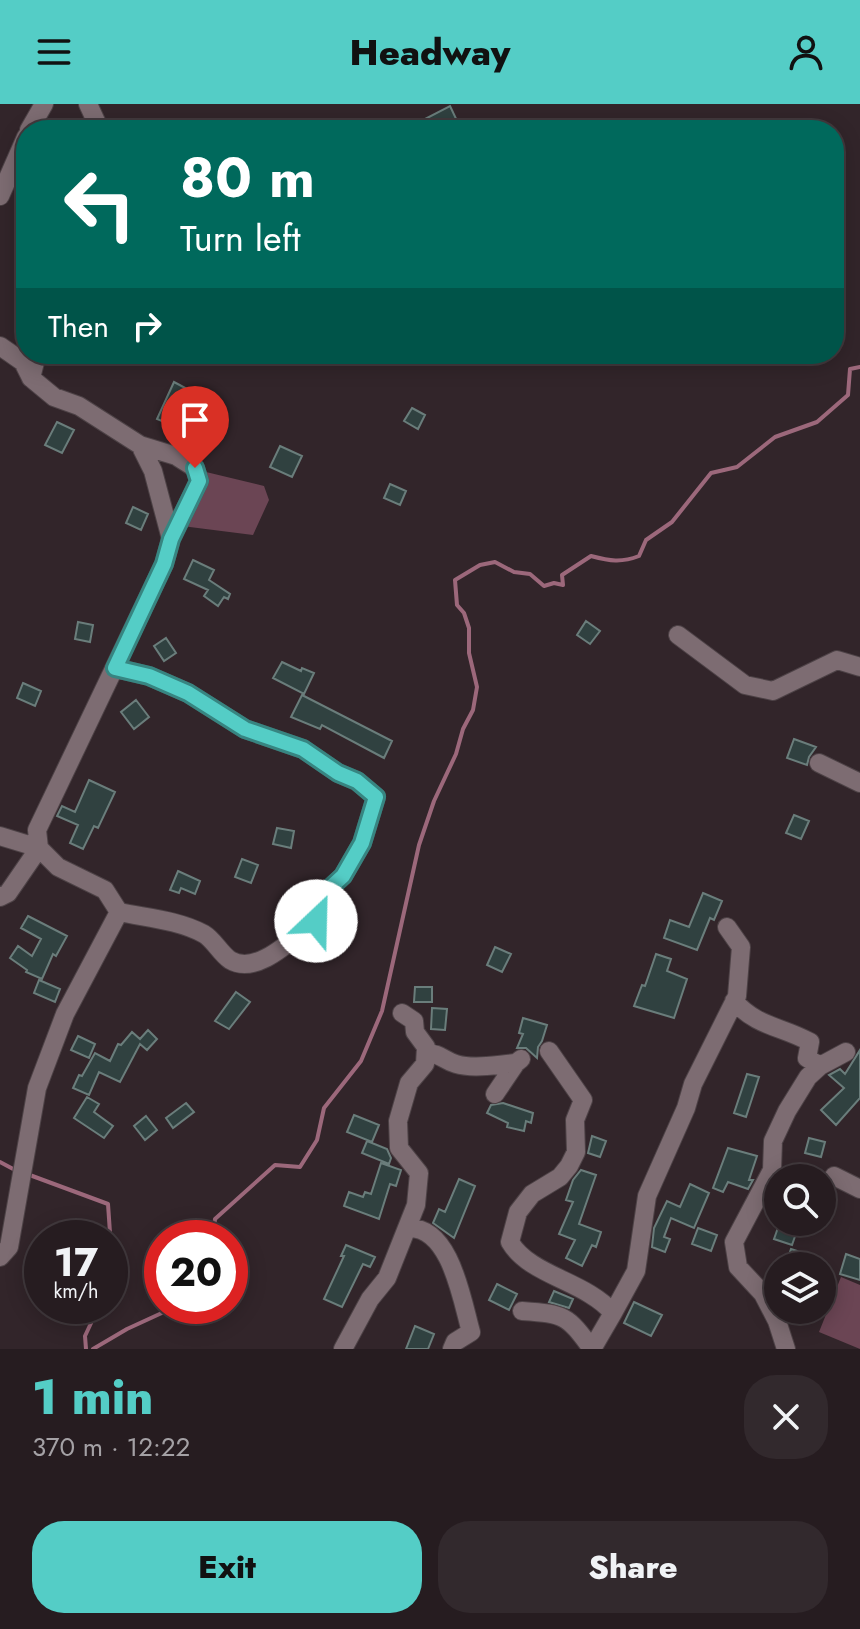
<!DOCTYPE html>
<meta charset="utf-8">
<style>
body{margin:0;font-family:Jost,sans-serif;background:#32292d;color:#f1f3f6;height:100vh;display:flex;flex-direction:column;font-size:30px;white-space:nowrap}
*{box-sizing:border-box;margin:0}
p{font-size:26px;color:#a4a1a5}
.icon{flex:none;width:44px;height:44px;fill:none;stroke:currentColor;stroke-width:2;stroke-linecap:round;stroke-linejoin:round}
.map{position:relative;height:1245px;overflow:hidden}
.panel{display:flex;flex-direction:column;background:#261c20;flex:1}
.panel>*{flex:none}
.hud{position:absolute;left:16px;top:16px;width:828px;height:244px;border-radius:32px;box-shadow:0 4px 20px #0003,0 0 0 2px #423a3e;background:#00695c;color:#fff;overflow:hidden}
.fabs{position:absolute;left:764px;top:1060px;display:grid;gap:16px}
.fabs a{display:grid;place-items:center;width:72px;height:72px;border-radius:50%;background:#261c20;box-shadow:0 4px 20px #0003,0 0 0 2px #423a3e;font-size:40px}
.speed{position:absolute;left:24px;top:1116px;display:flex;gap:16px;font-size:40px;font-weight:700;text-align:center}
.speed>*{display:grid;place-content:center;width:104px;height:104px;border-radius:50%;background:#261c20;box-shadow:0 4px 20px #0003,0 0 0 2px #423a3e;line-height:1}
.speed small{font-size:20px;font-weight:400}
.speed .limit{border:12px solid #d22;background:#fff;color:#111}
.pin{position:absolute;display:grid;place-items:center;width:68px;height:68px;color:#fff;margin:-82px -34px;border-radius:50% 50% 50% 0;rotate:-45deg;box-shadow:0 0 8px #0007}
.pin .icon{rotate:45deg}
.me{position:absolute;width:88px;margin:-44px;rotate:24deg;stroke-linejoin:round;filter:drop-shadow(0 0 6px #0008)}
.turn{display:flex;align-items:center;gap:28px;height:168px;padding:0 32px;font-size:36px}
.turn .icon{width:104px;height:104px;stroke-width:2.5}
.turn b{display:block;font-size:56px;line-height:68px}
.then{display:flex;align-items:center;height:76px;padding:0 32px;background:#0003;gap:16px;font-size:30px}
.round{display:grid;place-items:center;flex:none;width:84px;height:84px;border-radius:32px;background:#32292d}
.headline{display:flex;align-items:center;justify-content:space-between;height:136px;padding:0 32px}
h1{font-size:48px;font-weight:800;line-height:60px;color:#54cdc6}
.cta{display:flex;gap:16px;margin-top:auto;padding:16px 32px}
.cta a{flex:1;height:92px;border-radius:32px;background:#54cdc6;color:#111;font-size:32px;font-weight:800;line-height:92px;text-align:center}
.cta a+a{background:#32292d;color:#f1f3f6}
header{display:flex;justify-content:space-between;align-items:center;height:104px;padding:0 32px;background:#54cdc6;color:#111;font-size:36px;font-weight:800}
.map>svg:first-child{display:block}
</style>
<header><svg class="icon" aria-label="menu" viewBox="0 0 24 24"><path d="M4 6h16M4 12h16M4 18h16"/></svg>Headway<svg class="icon" aria-label="person" viewBox="0 0 24 24"><circle cx="12" cy="8" r="4"/><path d="M4 21q1-7 8-7t8 7"/></svg></header>
<div class="map">
<svg width="860" height="1245" viewBox="0 0 860 1245">
<rect width="100%" height="100%" fill="#32252a"/>
<path fill="#6b4554" d="M206,368L264,382L269,396L253,431L182,422Z
M841,1173L860,1181V1245L819,1228Z"/>
<g fill="none" stroke-linecap="round" stroke-linejoin="round">
<path stroke="#9c687b" stroke-width="4" d="M0,1058L15,1066
M27,1070L108,1100L113,1172L110,1179
M213,1134L215,1115L275,1061L300,1063L317,1036L324,1004L361,957L382,907L419,741L434,697L456,650L463,625L473,606L477,583L469,549V524L464,509L457,501L455,476L480,461L495,458L514,468L530,470L544,482L554,479L563,481L562,471L591,452C610,457 621,459 639,452L646,436L672,418L711,369L737,363L775,333L817,318L848,291L850,265L860,263
M86,1245L85,1232L99,1202
M93,1245L127,1225L177,1202"/>
</g>
<path fill="#304140" stroke="#6a7d7b" stroke-width="2" d="M450,2L459,21L448,26H430L425,15Z
M174,278L189,286L180,304L205,316L198,332L157,315Z
M412,304L425,311L418,325L404,317Z
M57,318L74,326L62,349L45,341Z
M280,342L302,352L292,373L270,363Z
M390,380L406,387L400,401L384,394Z
M133,403L148,410L141,426L126,419Z
M193,456L214,466L209,476L230,490L228,495L224,493L218,502L204,492L208,486L184,475Z
M586,517L600,527L590,540L577,531Z
M78,518L93,521L90,538L75,535Z
M166,534L176,549L164,557L154,542Z
M282,558L301,567L302,564L314,569L304,590L273,574Z
M23,579L41,587L35,602L17,594Z
M302,591L392,637L384,654L322,621L320,625L291,613Z
M136,596L149,613L134,625L121,608Z
M794,635L816,643L809,653L807,661L787,654Z
M89,676L115,688L98,724L94,722L83,745L70,739L78,721L57,712L62,702L75,708Z
M794,711L809,717L801,735L786,729Z
M277,724L294,727L291,744L273,740Z
M242,755L258,761L251,779L235,773Z
M178,767L200,777L195,790L181,784L179,789L170,786Z
M303,787L308,791L305,811L298,816L283,805L296,788L300,791Z
M703,789L722,797L714,816L710,814L697,846L664,834L670,816L689,823Z
M28,812L67,832L56,852L53,850L42,875L26,868L27,866L10,854L18,842L32,852L41,835L21,824Z
M495,843L511,850L502,868L487,861Z
M656,850L671,855L667,867L687,875L674,914L634,902L642,881L645,882Z
M39,876L60,885L55,898L34,889Z
M415,883H432V898H414Z
M236,888L250,898L229,925L215,917Z
M432,904L447,905L445,926L431,925Z
M523,914L547,921L542,937L538,943L537,954L526,944H517L523,930L519,929Z
M148,926L157,935L147,946L140,940L120,978L99,968L89,991L73,984L79,971L82,972L95,949L110,957L118,940L121,941L132,928L140,935Z
M78,932L95,940L89,954L71,946Z
M860,946V994L836,1021L821,1006L844,984L829,971L840,965L845,970Z
M747,970L759,973L746,1013L734,1009Z
M87,993L99,1000L94,1008L113,1022L104,1034L74,1014Z
M186,999L194,1008L173,1024L166,1014Z
M503,999L533,1009L531,1019L526,1017L524,1027L507,1023L508,1019L487,1009L491,1001Z
M354,1011L379,1021L372,1038L347,1028Z
M146,1012L157,1026L145,1036L134,1022Z
M592,1032L606,1037L600,1053L588,1049Z
M809,1034L825,1038L821,1053L805,1049Z
M367,1037L387,1045L391,1054L389,1060L362,1049Z
M728,1044L757,1052L749,1076H753L748,1085L728,1078L723,1088L713,1084Z
M381,1059L401,1066L396,1082L390,1080L379,1115L344,1102L349,1088L363,1093L365,1088L371,1090Z
M581,1066L596,1071L579,1120L601,1128L596,1143L592,1141L582,1162L566,1154L575,1136L559,1130L573,1098L566,1096L573,1076Z
M459,1075L475,1082L454,1134L433,1119L439,1105L445,1108Z
M690,1080L709,1089L694,1124L671,1114L664,1133L670,1135L665,1148L652,1143L654,1124L667,1097L680,1103Z
M780,1118H800L792,1141L774,1135Z
M698,1124L717,1131L711,1147L692,1140Z
M346,1141L375,1153L370,1163L363,1160L342,1203L324,1195L344,1152H341Z
M791,1145L815,1153L812,1162H785Z
M846,1150L860,1155V1176L840,1170Z
M497,1180L517,1190L509,1206L489,1196Z
M554,1187L573,1195L569,1204L549,1198Z
M634,1198L662,1211L651,1232L624,1219Z
M415,1222L434,1230L428,1245H406Z"/>
<g fill="none" stroke-linecap="round" stroke-linejoin="round">
<g stroke="#4d4246" stroke-width="20">
<path id="minor" d="M88,0L100,26
M29,26L44,0
M0,92L26,33
M0,242L23,258L31,274
M140,341L176,352L195,364L199,377L171,435
M678,531L745,581L773,587L837,556L860,563
M115,564L149,572L188,589L245,625L303,645L338,669L357,677L376,693L362,739L343,772L319,794L316,817C296,831 258,873 230,856C220,849 214,836 204,830C178,816 147,814 119,808
M819,659L860,679
M0,732L39,744L8,789L0,793
M734,897C757,923 781,922 810,938L807,954L820,962L846,948
M549,947L583,996L575,1016L576,1048L569,1062L560,1073L532,1090L518,1108L510,1138C530,1172 586,1177 613,1209L592,1245
M426,949C440,949 443,956 456,960C472,965 498,961 516,959L521,955
M495,990L516,959
M834,1072L860,1085
M408,1124C451,1122 462,1197 471,1228L455,1238L452,1245
M0,1153L9,1143L37,984L65,910L119,808L105,786L58,763L39,744L37,726L164,460L171,435L153,367L140,341L79,302L54,293L31,274L37,250
M522,1207C565,1210 567,1211 592,1245
M613,1209L636,1167L647,1092L686,1004L693,980L737,892L741,843L727,823
M343,1245L370,1195L387,1174L416,1101L419,1069L399,1044L398,1017L409,979L425,960L426,943L415,928L414,917L402,909
M786,1245L777,1217L763,1190L738,1163L734,1138L772,1066L773,1037L787,1007L808,973L820,962"/>
</g>
<use href="#minor" stroke="#7d6c72" stroke-width="18"/>
</g>
<g fill="none" stroke-linecap="round" stroke-linejoin="round">
<g stroke="#378581" stroke-width="20">
<path id="route" d="M195,364L199,377L171,435L164,460L115,564L149,572L188,589L245,625L303,645L338,669L357,677L376,693L362,739L343,772L319,794L316,817"/>
</g>
<use href="#route" stroke="#54cdc6" stroke-width="14"/>
</g>
</svg>
<div class="fabs">
<a><svg class="icon" aria-label="search" viewBox="0 0 24 24"><circle cx="10" cy="10" r="6"/><path d="M15 15l6 6"/></svg></a>
<a><svg class="icon" aria-label="layers" viewBox="0 0 24 24"><path d="M12 4l9 5-9 5-9-5zM3 14l9 5 9-5"/></svg></a>
</div>
<div class="speed"><div>17<small>km/h</small></div><div class="limit">20</div></div>
<div class="pin" style="left:195px;top:364px;background:#d93025"><svg class="icon" aria-label="arrive" viewBox="0 0 24 24"><path d="M6 21V4h12l-3 4 3 4H6"/></svg></div>
<svg class="me" style="left:316px;top:817px" viewBox="-20 -20 40 40"><circle r="19" fill="#fff"/><path d="M0-13L10 11 0 6-10 11z" fill="#54cdc6"/></svg>
<div class="hud">
<div class="turn"><svg class="icon" aria-label="left" viewBox="0 0 24 24"><path d="M17 20v-9H6M10 6l-5 5 5 5"/></svg><div><b>80 m</b>Turn left</div></div>
<div class="then">Then<svg class="icon" aria-label="right" viewBox="0 0 24 24"><path d="M7 20v-9h11M14 6l5 5-5 5"/></svg></div>
</div>
</div>
<section class="panel">
<div class="headline"><div><h1>1 min</h1><p>370 m · 12:22</p></div><a class="round"><svg class="icon" aria-label="close" viewBox="0 0 24 24"><path d="M6 6l12 12M18 6L6 18"/></svg></a></div>
<div class="cta"><a>Exit</a><a>Share</a></div>
</section>
